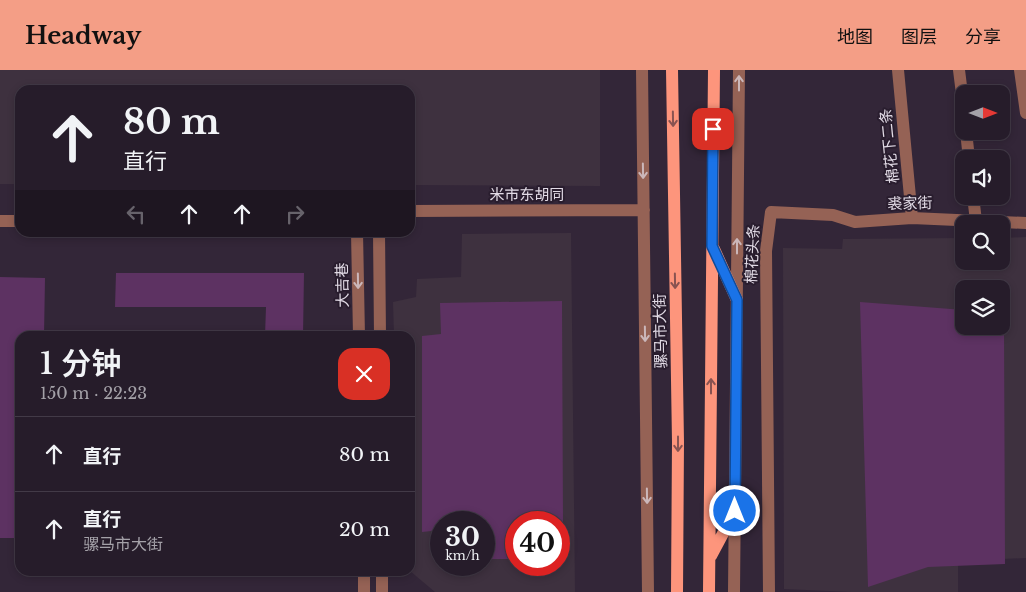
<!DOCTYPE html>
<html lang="zh">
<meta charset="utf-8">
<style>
body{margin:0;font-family:"Libre Baskerville","Noto Sans SC",serif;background:#322936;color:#f1f3f6;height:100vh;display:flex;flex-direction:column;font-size:19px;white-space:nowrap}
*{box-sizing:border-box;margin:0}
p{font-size:16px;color:#a4a1a8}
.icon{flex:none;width:28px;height:28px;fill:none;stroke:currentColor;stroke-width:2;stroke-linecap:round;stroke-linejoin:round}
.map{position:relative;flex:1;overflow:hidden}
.drawer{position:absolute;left:15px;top:261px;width:400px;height:245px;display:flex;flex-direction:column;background:#261c2a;border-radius:15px;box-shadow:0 2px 8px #0003,0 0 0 1px #423a47}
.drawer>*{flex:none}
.top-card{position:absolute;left:15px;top:15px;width:400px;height:152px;border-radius:15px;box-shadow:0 2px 8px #0003,0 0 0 1px #423a47;background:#261c2a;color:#f1f3f6;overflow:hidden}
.needle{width:32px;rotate:90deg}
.tools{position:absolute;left:955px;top:15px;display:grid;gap:10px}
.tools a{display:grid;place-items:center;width:55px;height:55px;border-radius:10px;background:#261c2a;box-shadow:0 2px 8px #0003,0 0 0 1px #423a47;font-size:25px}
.speed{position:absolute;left:430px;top:441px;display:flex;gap:10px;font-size:25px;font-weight:700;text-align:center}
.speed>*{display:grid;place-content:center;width:65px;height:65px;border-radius:50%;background:#261c2a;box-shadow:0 2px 8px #0003,0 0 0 1px #423a47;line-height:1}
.speed small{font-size:12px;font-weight:400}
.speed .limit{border:8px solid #d22;background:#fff;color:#111}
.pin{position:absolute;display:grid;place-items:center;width:42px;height:42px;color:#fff;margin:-21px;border-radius:10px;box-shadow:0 2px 8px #0006}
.me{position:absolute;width:55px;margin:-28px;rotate:0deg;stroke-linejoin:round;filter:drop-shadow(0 0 4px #0008)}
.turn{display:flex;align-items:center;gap:18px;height:105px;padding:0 25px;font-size:22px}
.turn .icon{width:65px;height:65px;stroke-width:2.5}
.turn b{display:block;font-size:35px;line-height:42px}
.lanes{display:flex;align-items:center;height:48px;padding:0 25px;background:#0003;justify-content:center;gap:25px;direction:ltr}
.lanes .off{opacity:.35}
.round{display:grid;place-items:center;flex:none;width:52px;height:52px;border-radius:15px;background:#322936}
.overview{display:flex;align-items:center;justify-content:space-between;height:85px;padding:0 25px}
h1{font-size:30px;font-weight:600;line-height:38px}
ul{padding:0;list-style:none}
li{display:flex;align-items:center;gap:15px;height:75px;padding:0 25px;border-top:1px solid #423a47}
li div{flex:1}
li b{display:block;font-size:19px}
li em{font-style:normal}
header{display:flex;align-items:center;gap:30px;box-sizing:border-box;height:70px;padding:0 25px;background:#f49e86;color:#111}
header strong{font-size:24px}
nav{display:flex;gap:28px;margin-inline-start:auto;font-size:18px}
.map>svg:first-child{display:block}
</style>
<header>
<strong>Headway</strong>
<nav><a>地图</a><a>图层</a><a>分享</a></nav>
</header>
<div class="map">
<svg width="1026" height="522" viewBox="0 0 1026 522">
<rect width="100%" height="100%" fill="#332638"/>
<path fill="#3e313f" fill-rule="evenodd" d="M0,0H600V116L410,115V20H20V114H0Z
M571,163L575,522H435L410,501V266H394L393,232L416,227L417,209L461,207L462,164ZM441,452H484V495H441ZM516,452H559V495H516Z
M1026,167V488L958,491V522H851L784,519L783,178L842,179L843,169L964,168V191H1001V168ZM964,219H1001V256H964Z"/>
<path fill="#5d3262" d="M116,203H304L303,266H265L266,237H115Z
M0,207L45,208L44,266H20V468H0Z
M562,231L563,452H516V489H484V452H441V460L422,462V266L441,264L440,233Z
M860,232L964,240V256H1004L1005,494L928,497L868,517Z"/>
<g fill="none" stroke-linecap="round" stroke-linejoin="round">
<path stroke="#956255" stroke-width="12" d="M642,0L648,522
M898,0L912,148
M959,0L964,40
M1020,0L1026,43
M966,61L969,89
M973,126L976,151
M410,141L644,140
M0,151H20
M357,162L359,266
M379,162L380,266
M364,501V522
M382,501V522
M734,522L739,0
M769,522L766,181L771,142L833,145L855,152L912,148L1026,153"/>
<path stroke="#fd957c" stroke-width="12" d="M672,0L678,372L677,522
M714,179L737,230
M711,486L735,441
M709,522L714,0"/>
</g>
<defs><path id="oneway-shaft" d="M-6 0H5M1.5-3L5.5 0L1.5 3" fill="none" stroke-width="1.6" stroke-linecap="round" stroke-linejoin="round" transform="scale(1.25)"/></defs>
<g stroke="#cbb7ba">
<use href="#oneway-shaft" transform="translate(739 13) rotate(-90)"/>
<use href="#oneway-shaft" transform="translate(643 101) rotate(89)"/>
<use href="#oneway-shaft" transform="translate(737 176) rotate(-90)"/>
<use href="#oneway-shaft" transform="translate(358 211) rotate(89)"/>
<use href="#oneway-shaft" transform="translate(645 264) rotate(89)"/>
<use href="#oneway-shaft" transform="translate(647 426) rotate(89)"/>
</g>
<g stroke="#885351">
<use href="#oneway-shaft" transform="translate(673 49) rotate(89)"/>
<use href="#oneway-shaft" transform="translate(675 211) rotate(89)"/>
<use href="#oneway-shaft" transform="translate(711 316) rotate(-90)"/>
<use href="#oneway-shaft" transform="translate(678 374) rotate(90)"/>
</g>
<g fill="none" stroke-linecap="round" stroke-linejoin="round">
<g stroke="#114b97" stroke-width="12">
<path id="route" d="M713,59L712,176L737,230L735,441"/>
</g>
<use href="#route" stroke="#1a73e8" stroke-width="9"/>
</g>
<g text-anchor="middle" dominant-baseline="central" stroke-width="4" stroke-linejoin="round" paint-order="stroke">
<g font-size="15" fill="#e2dbe6" stroke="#291d2e">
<text transform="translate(889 76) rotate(-96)">棉花下二条</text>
<text x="527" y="124">米市东胡同</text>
<text transform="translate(910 133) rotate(-1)">裘家街</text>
<text transform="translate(752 184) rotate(-87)">棉花头条</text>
<text transform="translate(342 215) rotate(-91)">大吉巷</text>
<text transform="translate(660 261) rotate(-91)">骡马市大街</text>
</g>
</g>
</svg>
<div class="tools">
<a><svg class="needle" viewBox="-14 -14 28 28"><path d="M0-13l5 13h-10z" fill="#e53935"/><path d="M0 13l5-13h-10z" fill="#a4a1a8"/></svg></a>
<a><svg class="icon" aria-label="sound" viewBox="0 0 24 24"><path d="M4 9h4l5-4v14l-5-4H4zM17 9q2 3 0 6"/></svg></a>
<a><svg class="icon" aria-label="search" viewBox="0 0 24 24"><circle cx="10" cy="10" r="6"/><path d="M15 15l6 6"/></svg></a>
<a><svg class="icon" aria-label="layers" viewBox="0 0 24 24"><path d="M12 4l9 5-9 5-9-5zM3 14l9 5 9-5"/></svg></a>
</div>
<div class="speed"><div>30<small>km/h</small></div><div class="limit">40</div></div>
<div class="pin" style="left:713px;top:59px;background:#d93025"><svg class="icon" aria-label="arrive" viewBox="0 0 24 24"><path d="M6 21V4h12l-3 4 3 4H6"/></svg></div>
<svg class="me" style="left:735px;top:441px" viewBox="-20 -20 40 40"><circle r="17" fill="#1a73e8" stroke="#fff" stroke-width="3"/><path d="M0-11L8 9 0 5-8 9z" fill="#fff"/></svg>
<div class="top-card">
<div class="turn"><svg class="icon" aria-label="ahead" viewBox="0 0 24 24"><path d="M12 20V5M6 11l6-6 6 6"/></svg><div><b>80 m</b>直行</div></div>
<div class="lanes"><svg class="icon off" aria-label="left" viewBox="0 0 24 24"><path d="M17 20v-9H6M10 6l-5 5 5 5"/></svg><svg class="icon" aria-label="ahead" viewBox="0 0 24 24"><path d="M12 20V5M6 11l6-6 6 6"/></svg><svg class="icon" aria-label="ahead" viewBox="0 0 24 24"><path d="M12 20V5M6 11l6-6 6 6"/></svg><svg class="icon off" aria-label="right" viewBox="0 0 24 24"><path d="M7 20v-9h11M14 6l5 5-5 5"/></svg></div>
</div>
<section class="drawer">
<div class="overview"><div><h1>1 分钟</h1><p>150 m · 22:23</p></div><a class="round" style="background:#d93025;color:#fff"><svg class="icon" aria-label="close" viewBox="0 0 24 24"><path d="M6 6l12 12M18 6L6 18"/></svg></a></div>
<ul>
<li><svg class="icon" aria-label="ahead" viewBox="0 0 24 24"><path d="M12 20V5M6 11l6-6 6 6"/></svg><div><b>直行</b></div><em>80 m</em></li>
<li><svg class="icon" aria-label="ahead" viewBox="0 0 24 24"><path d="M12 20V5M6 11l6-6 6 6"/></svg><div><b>直行</b><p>骡马市大街</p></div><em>20 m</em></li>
</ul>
</section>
</div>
